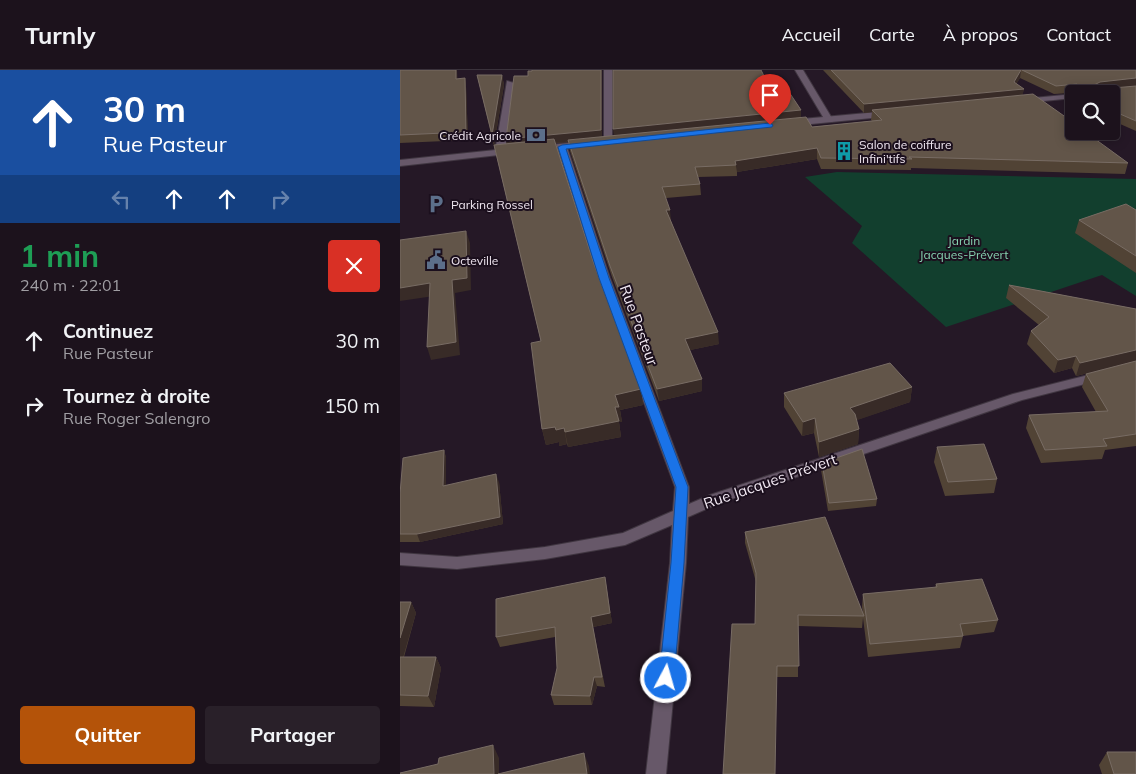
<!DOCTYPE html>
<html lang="fr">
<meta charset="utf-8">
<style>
body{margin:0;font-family:Mulish,sans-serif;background:#292029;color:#f1f3f6;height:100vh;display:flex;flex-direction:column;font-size:19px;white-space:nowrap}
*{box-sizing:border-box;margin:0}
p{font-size:16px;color:#a09ea3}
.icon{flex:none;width:28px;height:28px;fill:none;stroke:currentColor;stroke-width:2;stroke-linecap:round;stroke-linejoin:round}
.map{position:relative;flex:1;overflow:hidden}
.side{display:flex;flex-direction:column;background:#1c121c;width:400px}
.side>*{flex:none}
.banner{background:#1a4fa0;color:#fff;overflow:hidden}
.tools{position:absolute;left:665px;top:15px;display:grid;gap:10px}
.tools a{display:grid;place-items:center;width:55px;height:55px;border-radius:5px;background:#1c121c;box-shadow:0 2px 12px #0003,0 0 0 1px #3a323b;font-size:25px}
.pin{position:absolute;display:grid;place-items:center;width:42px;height:42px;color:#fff;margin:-51px -21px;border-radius:50% 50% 50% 0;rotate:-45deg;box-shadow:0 0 5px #0007}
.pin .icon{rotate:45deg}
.me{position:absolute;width:55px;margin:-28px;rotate:6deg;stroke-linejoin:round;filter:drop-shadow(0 0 4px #0008)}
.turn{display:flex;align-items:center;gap:18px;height:105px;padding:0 20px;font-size:22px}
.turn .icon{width:65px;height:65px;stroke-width:2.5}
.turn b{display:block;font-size:35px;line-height:42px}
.lanes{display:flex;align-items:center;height:48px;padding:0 20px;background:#0003;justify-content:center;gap:25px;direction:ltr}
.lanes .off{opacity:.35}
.round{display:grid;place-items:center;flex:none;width:52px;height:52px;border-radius:5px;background:#292029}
.overview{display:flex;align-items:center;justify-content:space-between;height:85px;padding:0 20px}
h1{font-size:30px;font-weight:700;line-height:38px;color:#1e9e55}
.button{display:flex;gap:10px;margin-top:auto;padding:10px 20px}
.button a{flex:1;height:58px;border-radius:5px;background:#b45309;color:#fff;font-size:20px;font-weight:700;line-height:58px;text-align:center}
.button a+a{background:#292029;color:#f1f3f6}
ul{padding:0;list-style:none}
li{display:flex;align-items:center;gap:15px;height:65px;padding:0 20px}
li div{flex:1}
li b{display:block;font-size:19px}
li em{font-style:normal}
header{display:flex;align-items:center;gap:30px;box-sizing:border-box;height:70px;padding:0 25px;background:#1c121c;border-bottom:1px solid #3a323b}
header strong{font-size:24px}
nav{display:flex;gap:28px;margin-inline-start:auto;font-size:18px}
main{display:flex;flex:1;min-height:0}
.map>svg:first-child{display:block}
</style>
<header>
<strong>Turnly</strong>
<nav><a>Accueil</a><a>Carte</a><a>À propos</a><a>Contact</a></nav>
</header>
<main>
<section class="side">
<div class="banner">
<div class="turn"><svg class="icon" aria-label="ahead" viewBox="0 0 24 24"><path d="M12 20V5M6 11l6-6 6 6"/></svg><div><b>30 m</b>Rue Pasteur</div></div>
<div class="lanes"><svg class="icon off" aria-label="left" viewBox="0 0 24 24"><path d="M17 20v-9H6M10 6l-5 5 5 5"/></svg><svg class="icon" aria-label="ahead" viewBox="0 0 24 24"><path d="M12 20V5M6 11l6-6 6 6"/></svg><svg class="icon" aria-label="ahead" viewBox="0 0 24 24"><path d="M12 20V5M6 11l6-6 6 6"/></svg><svg class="icon off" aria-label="right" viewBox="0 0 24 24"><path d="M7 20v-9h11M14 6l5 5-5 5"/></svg></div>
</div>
<div class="overview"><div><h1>1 min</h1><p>240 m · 22:01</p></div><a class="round" style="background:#d93025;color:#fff"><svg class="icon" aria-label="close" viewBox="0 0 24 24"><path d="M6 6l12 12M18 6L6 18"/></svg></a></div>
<ul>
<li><svg class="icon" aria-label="ahead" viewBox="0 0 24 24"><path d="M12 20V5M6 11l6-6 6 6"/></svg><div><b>Continuez</b><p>Rue Pasteur</p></div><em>30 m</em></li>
<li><svg class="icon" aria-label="right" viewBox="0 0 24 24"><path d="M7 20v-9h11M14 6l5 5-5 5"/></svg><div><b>Tournez à droite</b><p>Rue Roger Salengro</p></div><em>150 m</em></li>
</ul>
<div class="button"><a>Quitter</a><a>Partager</a></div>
</section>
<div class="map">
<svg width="736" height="704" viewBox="0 0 736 704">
<rect width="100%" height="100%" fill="#251826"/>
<path fill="#123f2e" d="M437,102L736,109V226L702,205L546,257L452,173L462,156L405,107Z"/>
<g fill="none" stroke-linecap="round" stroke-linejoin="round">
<g stroke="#403641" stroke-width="2">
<path id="minor" d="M204,0H212V72L208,75L204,72Z
M395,0H403L433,50L432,52H426Z
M107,11L114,13L105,82L100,85L95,82Z
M162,74L167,77L210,208L289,417V434L310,425L613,324L736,293V301L622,330L320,433L288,447L286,493L266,704H246L270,493L272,455L225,475L145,489L57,499L0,495V483L57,487L145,477L223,463L273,441L275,417L198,208L157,77Z"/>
</g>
<g stroke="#403641" stroke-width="2">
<path id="secondary" d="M674,24V28L623,33L619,31L623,29Z
M489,41L492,42V46L391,56L387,53L391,50Z
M188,71L192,74L191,76L140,82L135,79L140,76Z
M114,78L117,79V83L0,96V90Z"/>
</g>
<use href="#minor" fill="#675869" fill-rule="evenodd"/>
<use href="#secondary" fill="#675869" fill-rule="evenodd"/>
</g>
<path fill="#514335" d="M0,0H57V9L65,8L66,16L68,70L0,73Z
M202,0V67L401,40V47L412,57L472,51L471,50L472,42L464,43L423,0H736V61L711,50V24H674V33L668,30L670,23L654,24L620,8L616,14L624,19L622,25L728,93L725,104L511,98V100L421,99L417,89L337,102V106L298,107L300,114L301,125L266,128L271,151L319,274L290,280L302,321L259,331L212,207L170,81L169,72L156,73L194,194L241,319L243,335L220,340L222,352H219L221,367L168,377L167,374L159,376V372L146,375L142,359L141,272L77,5H102L104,15L94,75L107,74L128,6Z
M736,140V203L675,163L679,150Z
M609,215L736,239V376L705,380L702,389L641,393L626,358L629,345L696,342L682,317L686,304L736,291L676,306L672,298L654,303L627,274L631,261L639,255L606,228Z
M512,317L510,332L456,350L459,359L458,374L419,387L414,363L402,366L384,337V323Z
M537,377L597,409L594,423L545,426L534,392Z
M44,380L46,388V415L99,412L103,454L20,472H0V424Z
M422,393L477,429L476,436L428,441L421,400Z
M345,462L463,544L462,537L463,524L535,518L536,514L598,550L594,562L563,566L560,578L468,587L463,548L462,558L398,556V607H377L355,554L356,512L345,473Z
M205,507L212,553L193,557L205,617L197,616L192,635H154L151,625L157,598L155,567L100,577L96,567Z
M0,532H11L16,543L4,587H36L41,598L34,637L0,636Z
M707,682L736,704H702L699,695Z"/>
<path fill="#382b27" d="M56,0H57L58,16L56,9Z
M201,0H202V68L107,78L106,69Z
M621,0L620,8L613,20L624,19L622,27L472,40V42L464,43V34L614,12Z
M102,5L104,15L94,76L92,65Z
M65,8L66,16L68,70L66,62Z
M736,8V16L698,20L694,15L700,12Z
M401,40V49L214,67L213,59Z
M417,78V89L337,102L335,91Z
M266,140H270L271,151Z
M66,161L70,173L71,220L55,223L60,285L31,290L27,277L52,210Z
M30,213L34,226L0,231V218Z
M318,262L319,274L286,281L285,269Z
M736,280V291L676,306L680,293Z
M676,286L672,298L654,303L658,290Z
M302,309V321L259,331L257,319Z
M512,317L510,332L449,353L450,338Z
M241,319L243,335L220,340L222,352H219L221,367L168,377L165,362L215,337V325Z
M415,348L414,363L402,366L403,352Z
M155,357L164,358L167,374L159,376V372L146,375L142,359Z
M459,359L458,374L419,387V372Z
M44,380L46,388V424L43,416Z
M96,404L99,412L103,454L20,472L17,464Z
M205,507L212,553L193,557L205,617L191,547Z
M11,532L16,543L0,598V568Z
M36,587L41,598L34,637L28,626Z
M194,607L197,616L192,635L190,626Z
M93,675L99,688V704H94Z
M184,683L189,696L190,704H187Z"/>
<path fill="#625549" stroke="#786c64" d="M0,0H56V9L65,8L66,62L0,65Z
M132,0H201V60L106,69L114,6H128V1H132Z
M213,0H361L373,24L389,22L401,40L213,59Z
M431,0H621L614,12L624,19L464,34Z
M622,0H736V8L700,12L694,15L696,17L713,18L736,16V51L711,40V24H675L671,22L678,21L677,14L656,16Z
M77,5H102L92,65Z
M633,24L674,53V61H684L728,93L509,87L512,89L421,88L417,78L335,91L336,95L295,97L300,114L262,117L270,140H266L318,262L285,269L302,309L257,319L210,196L168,70L406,47L412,57L482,50L472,40Z
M154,69L194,194L241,319L215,325L219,337H215L219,351L165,362L164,358L156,360L155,357L142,359L131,273L141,271L94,75Z
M726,134L736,140V186L679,150Z
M66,161L67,208L52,210L56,272L27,277L30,213L0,218V170Z
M609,215L736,239V280L680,293L676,286L658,290L631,261L649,247Z
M736,291V364L703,369L707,376L645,380L629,345L708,341L686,304Z
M490,293L512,317L450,338L455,344L459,359L419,372L415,348L403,352L384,323Z
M584,374L597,409L548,412L537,377Z
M462,379L477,429L429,433L422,393Z
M44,380L43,416L96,404L100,447L17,464H0V424L3,388Z
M425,447L464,546L398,545L399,596H377L375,704H323L332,554H355L356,503L345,462Z
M205,507L210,543L191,547L202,607H194L190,626L151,625L157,598L155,557L96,567V529Z
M582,509L598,550L560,554L563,566L470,574L463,524L537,517L536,514Z
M0,532H11L0,568Z
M0,587H36L28,626L0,625Z
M93,675L94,704H0V703L38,694L39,688Z
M707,682H736V704H714Z
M184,683L187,704H98Z"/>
<path fill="#1a73e8" stroke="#114b97" d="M370,53L373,55L372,57L166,79L209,208L288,417L284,493L274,608L271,613L266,615L261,613L259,608L271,493L276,417L199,208L158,77L162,75Z"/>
<defs>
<g id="bank-bare" transform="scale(1.5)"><path d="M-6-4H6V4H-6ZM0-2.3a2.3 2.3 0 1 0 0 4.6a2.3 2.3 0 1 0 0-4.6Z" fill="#5c6f8a" stroke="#1b0f1d" stroke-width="2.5" paint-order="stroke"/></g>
<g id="building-bare" transform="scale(1.5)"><path d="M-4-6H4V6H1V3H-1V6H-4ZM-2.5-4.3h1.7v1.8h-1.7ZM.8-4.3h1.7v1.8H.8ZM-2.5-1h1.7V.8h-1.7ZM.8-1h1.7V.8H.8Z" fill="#0f9aa8" stroke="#1b0f1d" stroke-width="2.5" paint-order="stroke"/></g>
<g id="parking-bare" transform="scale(1.5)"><path d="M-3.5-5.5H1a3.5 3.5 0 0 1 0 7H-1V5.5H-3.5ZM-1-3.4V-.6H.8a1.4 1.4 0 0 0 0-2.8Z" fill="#5c6f8a" stroke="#1b0f1d" stroke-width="2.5" paint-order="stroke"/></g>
<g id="civic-bare" transform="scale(1.5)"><path d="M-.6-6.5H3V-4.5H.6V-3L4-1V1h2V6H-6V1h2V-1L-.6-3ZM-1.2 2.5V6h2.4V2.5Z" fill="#5c6f8a" stroke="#1b0f1d" stroke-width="2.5" paint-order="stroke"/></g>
</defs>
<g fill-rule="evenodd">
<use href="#bank-bare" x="136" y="65"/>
<use href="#building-bare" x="444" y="81"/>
<use href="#parking-bare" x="36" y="134"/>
<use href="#civic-bare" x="36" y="190"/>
</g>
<g text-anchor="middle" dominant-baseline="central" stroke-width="4" stroke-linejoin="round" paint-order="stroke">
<g font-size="12" fill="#f0e7f1" stroke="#1b0f1d" text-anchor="start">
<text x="121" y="65" text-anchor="end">Crédit Agricole</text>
<text x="459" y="74">Salon de coiffure<tspan x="459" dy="14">Infini'tifs</tspan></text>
<text x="51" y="134">Parking Rossel</text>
<text x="51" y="190">Octeville</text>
</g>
<g font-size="12" fill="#86d2b0" stroke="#1b0f1d">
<text x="564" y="170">Jardin<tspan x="564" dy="14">Jacques-Prévert</tspan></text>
</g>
<g font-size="15" fill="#f0e7f1" stroke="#1b0f1d">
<text transform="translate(239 255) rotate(70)">Rue Pasteur</text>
<text transform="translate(370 411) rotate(-19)">Rue Jacques Prévert</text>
</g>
</g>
</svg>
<div class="tools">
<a><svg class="icon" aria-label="search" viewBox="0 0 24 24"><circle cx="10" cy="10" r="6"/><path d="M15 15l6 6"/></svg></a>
</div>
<div class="pin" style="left:370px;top:55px;background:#d93025"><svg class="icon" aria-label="arrive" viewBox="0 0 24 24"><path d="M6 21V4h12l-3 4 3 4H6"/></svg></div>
<svg class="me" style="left:266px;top:608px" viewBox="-20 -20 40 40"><circle r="17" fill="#1a73e8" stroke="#fff" stroke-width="3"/><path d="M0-11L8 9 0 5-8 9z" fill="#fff"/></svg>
</div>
</main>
